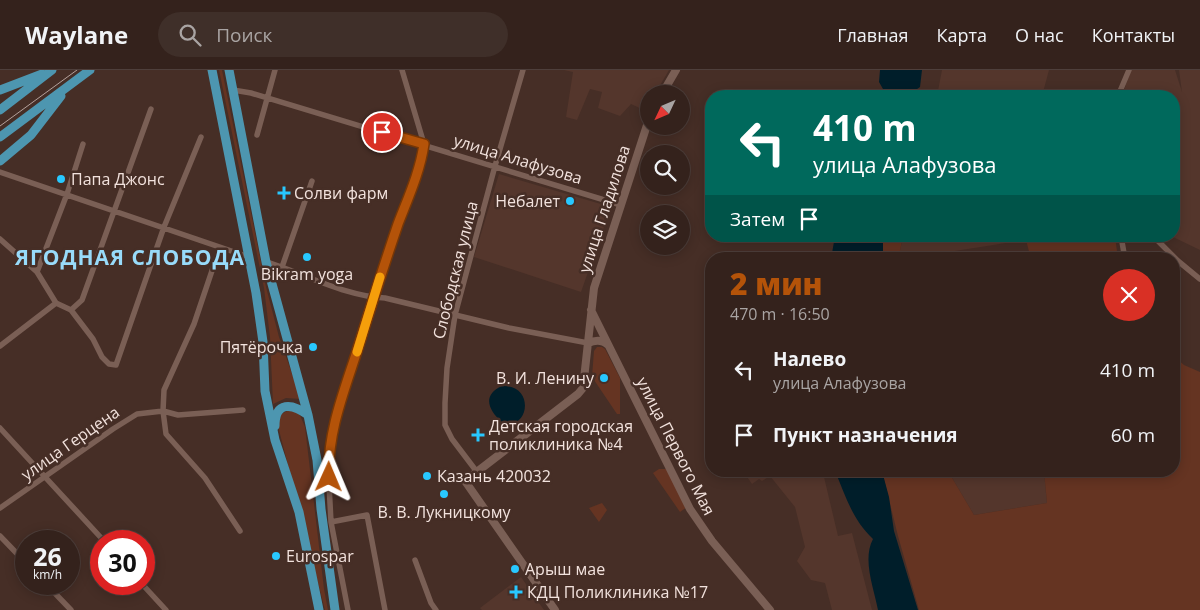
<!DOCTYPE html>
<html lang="ru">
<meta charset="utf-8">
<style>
body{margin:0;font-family:"Open Sans",sans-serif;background:#3f2f29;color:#f1f3f6;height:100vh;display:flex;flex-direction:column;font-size:19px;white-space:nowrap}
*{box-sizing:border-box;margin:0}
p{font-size:16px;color:#a9a4a3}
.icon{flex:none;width:28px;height:28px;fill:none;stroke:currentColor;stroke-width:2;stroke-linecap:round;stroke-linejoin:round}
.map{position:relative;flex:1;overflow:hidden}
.side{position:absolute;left:705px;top:182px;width:475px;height:225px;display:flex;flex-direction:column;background:#34221c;border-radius:20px;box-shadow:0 2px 12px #0003,0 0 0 1px #4e3f3b}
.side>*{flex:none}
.hud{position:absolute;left:705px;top:20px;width:475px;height:152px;border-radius:20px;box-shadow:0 2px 12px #0003,0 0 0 1px #4e3f3b;background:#00695c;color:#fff;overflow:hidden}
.needle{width:32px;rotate:226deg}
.controls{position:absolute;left:640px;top:15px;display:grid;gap:10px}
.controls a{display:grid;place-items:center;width:50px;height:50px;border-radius:50%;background:#34221c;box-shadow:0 2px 12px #0003,0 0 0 1px #4e3f3b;font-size:25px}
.speed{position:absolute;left:15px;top:460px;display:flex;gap:10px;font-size:25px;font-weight:700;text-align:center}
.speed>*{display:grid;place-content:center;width:65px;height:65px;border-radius:50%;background:#34221c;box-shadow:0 2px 12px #0003,0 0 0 1px #4e3f3b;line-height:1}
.speed small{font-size:12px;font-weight:400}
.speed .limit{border:8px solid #d22;background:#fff;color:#111}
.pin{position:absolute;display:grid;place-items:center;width:42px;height:42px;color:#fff;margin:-21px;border:2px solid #fff;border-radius:50%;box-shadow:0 1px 5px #0007}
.me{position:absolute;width:55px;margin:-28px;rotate:1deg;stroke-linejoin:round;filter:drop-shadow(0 0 4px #0008)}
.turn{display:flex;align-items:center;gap:18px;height:105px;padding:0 25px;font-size:22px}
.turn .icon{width:65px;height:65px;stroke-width:2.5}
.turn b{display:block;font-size:35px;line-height:42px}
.then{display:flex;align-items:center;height:48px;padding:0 25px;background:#0003;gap:10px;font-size:19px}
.round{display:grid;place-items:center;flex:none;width:52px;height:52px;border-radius:26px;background:#3f2f29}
.head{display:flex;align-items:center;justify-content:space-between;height:85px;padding:0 25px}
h1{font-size:30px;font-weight:800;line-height:38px;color:#b45309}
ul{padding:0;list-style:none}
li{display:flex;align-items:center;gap:15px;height:65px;padding:0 25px}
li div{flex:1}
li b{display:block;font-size:19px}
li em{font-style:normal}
header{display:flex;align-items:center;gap:30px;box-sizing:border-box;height:70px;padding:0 25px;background:#34221c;border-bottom:1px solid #4e3f3b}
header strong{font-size:24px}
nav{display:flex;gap:28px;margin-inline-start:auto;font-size:18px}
.search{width:350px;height:45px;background:#3f2f29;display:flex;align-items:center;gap:12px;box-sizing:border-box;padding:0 18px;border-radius:28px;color:#a9a4a3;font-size:19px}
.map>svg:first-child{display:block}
</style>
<header>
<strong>Waylane</strong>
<div class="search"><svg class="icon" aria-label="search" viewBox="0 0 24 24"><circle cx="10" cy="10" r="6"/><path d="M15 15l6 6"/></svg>Поиск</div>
<nav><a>Главная</a><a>Карта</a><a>О нас</a><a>Контакты</a></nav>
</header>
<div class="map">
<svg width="1200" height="540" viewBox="0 0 1200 540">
<rect width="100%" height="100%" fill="#462e26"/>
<path fill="#54362c" d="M564,0H669L655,24H649V35L646,41L631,34L620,46L598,38L602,22L590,19L577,50L566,47L573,2Z
M942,0H1049L1042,26H937Z
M1131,0H1175L1182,22L1179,0H1200V180L1171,166H1174V26H1122Z
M499,104L611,137L581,222L474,187Z
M903,166H1018V171L987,176L929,185H899Z
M743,401H820L824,407L838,466L852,463L872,540H832L825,513L811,510L797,491L805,477L795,437L770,406L762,411L759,409L752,414Z
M948,401H1044L1047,433L974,445Z
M521,507L544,540H482L480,538Z"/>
<path fill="#653422" d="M219,0H222L266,217L279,267L301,329L286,328L273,334L270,267L264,218Z
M883,166H903L899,185L917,186L918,189H883Z
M1025,166H1115L1118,189H1031Z
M597,277H602L605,279L620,308V344H617L592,307L594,281Z
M1174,286L1184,295L1200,302V540H919L898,466L882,401H948L974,445L1047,433L1044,401H1174Z
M290,340L299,343L305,357L324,519L328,540H325L279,360C278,349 278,344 290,340Z
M659,399H666L670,404L687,437L680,442L653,403Z
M602,433L607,440L599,452L589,438Z"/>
<path fill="#001e2a" d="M880,0H922L920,17L907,26H887L879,12Z
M835,166H883V189H831Z
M502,316C536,314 529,363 502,352C488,340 482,325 502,316Z
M835,401H882L889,427L894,461L918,540H878C874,518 862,490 873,469C852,449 846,427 835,401Z"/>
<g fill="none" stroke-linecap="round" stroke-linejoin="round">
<path stroke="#7a5f55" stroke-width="5.5" d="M233,20L251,23L621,135
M1118,26L1129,0
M257,65L275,0
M0,102L249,187
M1121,166L1125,189
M1153,166L1178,191L1200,209
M0,169L37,202L56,233L71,240L93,269L102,287L109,294L116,295L164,157L201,67
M220,177L194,254L164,320L163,341L166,364L205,408L240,461
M266,192C303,203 347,227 385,228L509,258L588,273
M282,197L312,111
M37,202L67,124L83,74
M71,240L82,230L151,39
M0,276L56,233
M0,358L104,471
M477,402L452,369L445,355V333L447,298L455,245L495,96L523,0
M0,438L113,359L137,344L163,341L178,345L243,340
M331,452L367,445L385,540
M0,466L26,493
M415,490L431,533L436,540
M46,514L71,540
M142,514L166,540
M348,540L331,452L328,395L330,372L336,346L388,184L419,97L424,74L402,0"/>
<path stroke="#7a5f55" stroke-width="8" d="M662,24L676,0
M591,240L690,439L712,471L770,540
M588,273C595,270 602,269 608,275
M555,540L465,411L578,324L583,318L594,218L649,49"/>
<path stroke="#4d96b0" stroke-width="9" d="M212,0L256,223L263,272L265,321L275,370L299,442L319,540
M229,0L266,192L308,345L317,390L321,439L335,540
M0,20L42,4
M0,40L52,0
M0,67L90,0
M0,91L31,65L61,26
M275,356C275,331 292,333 308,345"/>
<path stroke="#b4a19b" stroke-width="1" d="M0,56L77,0"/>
</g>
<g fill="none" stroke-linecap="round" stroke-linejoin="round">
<g stroke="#753606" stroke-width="12">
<path id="route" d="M329,407C327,362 345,319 358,278C371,236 384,195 398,154C408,128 420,102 424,74L382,62"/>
</g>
<use href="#route" stroke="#b45309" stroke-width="9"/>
<path stroke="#f59e0b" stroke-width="9" d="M357,282L380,207"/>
</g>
<g fill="#28c8ff" stroke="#462e26" stroke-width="2">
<circle cx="61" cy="109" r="5"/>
<path d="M281.5 115.5h5v5h5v5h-5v5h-5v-5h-5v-5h5z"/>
<circle cx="570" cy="131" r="5"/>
<circle cx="307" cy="187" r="5"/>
<circle cx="313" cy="277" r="5"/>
<circle cx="604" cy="308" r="5"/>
<path d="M475.5 357.5h5v5h5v5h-5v5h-5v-5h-5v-5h5z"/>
<circle cx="427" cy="406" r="5"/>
<circle cx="444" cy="424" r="5"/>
<circle cx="276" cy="486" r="5"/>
<circle cx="515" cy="499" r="5"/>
<path d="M513.5 514.5h5v5h5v5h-5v5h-5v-5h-5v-5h5z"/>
</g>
<g text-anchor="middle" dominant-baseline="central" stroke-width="5" stroke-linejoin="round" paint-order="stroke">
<g font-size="16" fill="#f2e2dd" stroke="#462e26">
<text transform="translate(518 89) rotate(17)">улица Алафузова</text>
<text transform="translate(604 139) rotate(-72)">улица Гладилова</text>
<text transform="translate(455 200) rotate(-76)">Слободская улица</text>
<text transform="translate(70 373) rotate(-35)">улица Герцена</text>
<text transform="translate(676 376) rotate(63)">улица Первого Мая</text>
</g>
<g font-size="16" fill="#f2e2dd" stroke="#462e26" text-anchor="start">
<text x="71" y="109">Папа Джонс</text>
<text x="294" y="123">Солви фарм</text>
<text x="560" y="131" text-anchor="end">Небалет</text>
<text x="307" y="204" text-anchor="middle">Bikram yoga</text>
<text x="303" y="277" text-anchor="end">Пятёрочка</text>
<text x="594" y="308" text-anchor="end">В. И. Ленину</text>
<text x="489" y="356">Детская городская<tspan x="489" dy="18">поликлиника №4</tspan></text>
<text x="437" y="406">Казань 420032</text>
<text x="444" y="442" text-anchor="middle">В. В. Лукницкому</text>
<text x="286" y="486">Eurospar</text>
<text x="525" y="499">Арыш мае</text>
<text x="527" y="522">КДЦ Поликлиника №17</text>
</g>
<g font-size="21" font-weight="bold" letter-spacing="1" fill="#98dbfa" stroke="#462e26">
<text x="130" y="187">ЯГОДНАЯ СЛОБОДА</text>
</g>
</g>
</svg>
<div class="controls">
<a><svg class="needle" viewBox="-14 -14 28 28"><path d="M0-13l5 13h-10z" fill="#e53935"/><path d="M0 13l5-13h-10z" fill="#a9a4a3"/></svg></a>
<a><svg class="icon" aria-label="search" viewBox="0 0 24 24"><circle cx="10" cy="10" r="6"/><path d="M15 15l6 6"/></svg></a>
<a><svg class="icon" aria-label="layers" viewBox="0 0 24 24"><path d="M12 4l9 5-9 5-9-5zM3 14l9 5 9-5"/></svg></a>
</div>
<div class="speed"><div>26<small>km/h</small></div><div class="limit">30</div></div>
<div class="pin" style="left:382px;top:62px;background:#d93025"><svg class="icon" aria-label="arrive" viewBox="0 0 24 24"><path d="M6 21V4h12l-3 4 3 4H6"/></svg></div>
<svg class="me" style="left:329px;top:407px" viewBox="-20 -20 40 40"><path d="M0-17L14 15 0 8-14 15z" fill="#b45309" stroke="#fff" stroke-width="4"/></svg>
<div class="hud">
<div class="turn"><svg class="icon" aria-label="left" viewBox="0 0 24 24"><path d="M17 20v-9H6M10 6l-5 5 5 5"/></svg><div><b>410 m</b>улица Алафузова</div></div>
<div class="then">Затем<svg class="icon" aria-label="arrive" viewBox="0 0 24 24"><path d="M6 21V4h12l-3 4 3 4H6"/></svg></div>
</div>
<section class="side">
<div class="head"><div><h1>2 мин</h1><p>470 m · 16:50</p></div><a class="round" style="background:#d93025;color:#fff"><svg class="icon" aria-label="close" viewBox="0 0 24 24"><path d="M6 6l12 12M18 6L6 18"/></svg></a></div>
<ul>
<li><svg class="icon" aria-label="left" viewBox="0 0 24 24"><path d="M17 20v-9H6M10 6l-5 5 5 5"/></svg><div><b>Налево</b><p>улица Алафузова</p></div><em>410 m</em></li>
<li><svg class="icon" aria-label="arrive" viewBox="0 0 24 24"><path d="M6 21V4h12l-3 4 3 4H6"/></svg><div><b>Пункт назначения</b></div><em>60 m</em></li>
</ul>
</section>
</div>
